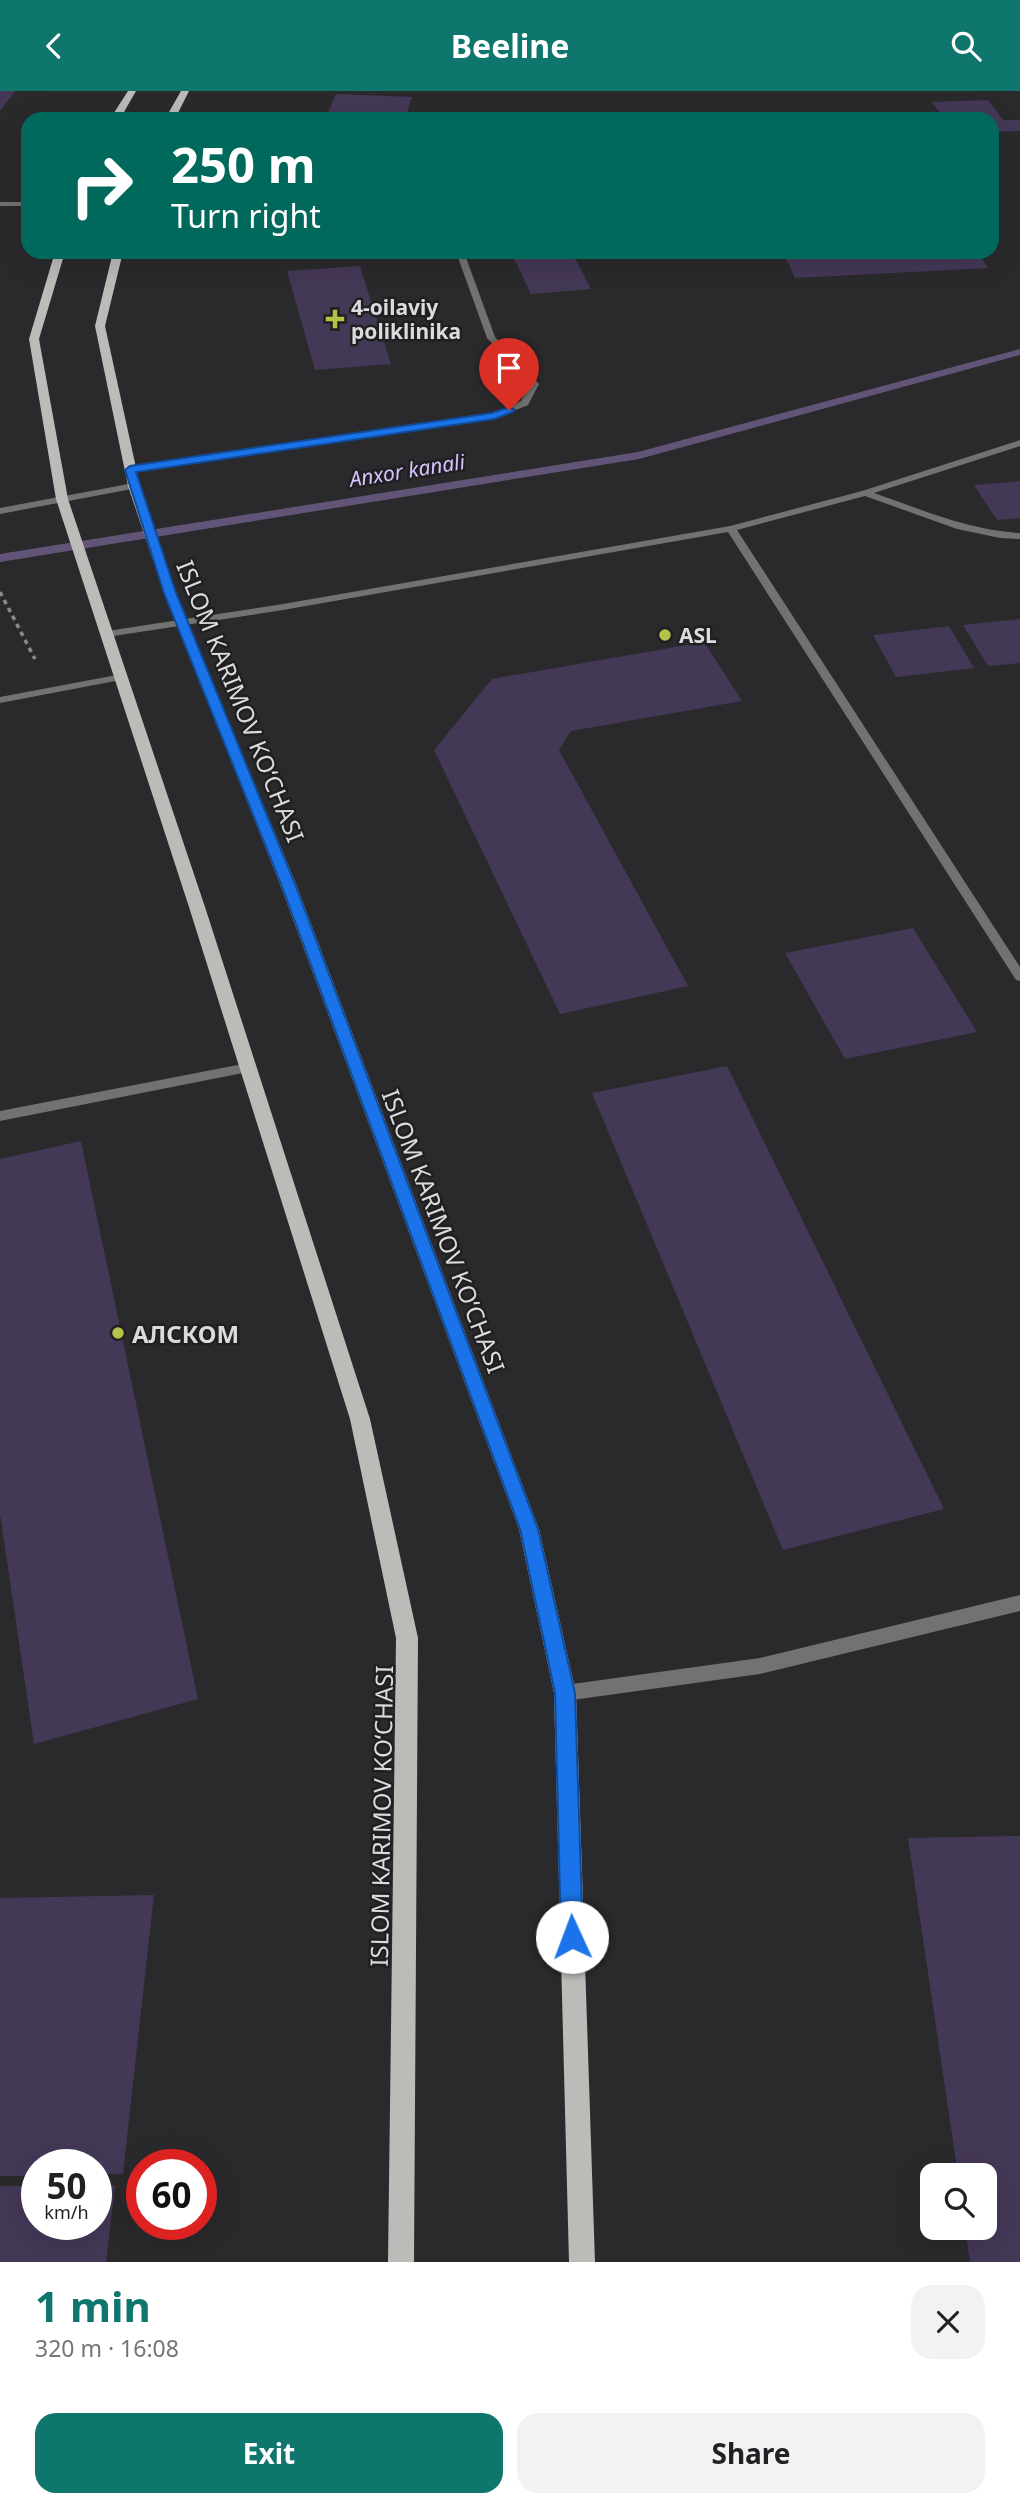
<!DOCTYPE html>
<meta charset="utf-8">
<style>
body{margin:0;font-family:"Noto Sans",sans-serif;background:#f2f2f2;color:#202124;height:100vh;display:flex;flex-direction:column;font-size:26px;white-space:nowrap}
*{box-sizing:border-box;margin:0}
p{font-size:23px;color:#757577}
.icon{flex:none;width:38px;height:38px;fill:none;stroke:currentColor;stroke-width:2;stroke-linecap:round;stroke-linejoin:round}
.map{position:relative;height:2171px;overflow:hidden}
.details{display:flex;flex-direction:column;background:#fff;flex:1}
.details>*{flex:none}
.guide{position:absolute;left:21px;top:21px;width:978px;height:147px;border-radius:21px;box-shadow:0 7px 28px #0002;background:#00695c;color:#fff;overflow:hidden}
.fabs{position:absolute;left:920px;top:2072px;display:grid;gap:14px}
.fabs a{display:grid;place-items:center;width:77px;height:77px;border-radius:14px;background:#fff;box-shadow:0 7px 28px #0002;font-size:35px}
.speed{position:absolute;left:21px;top:2058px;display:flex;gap:14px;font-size:35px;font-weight:700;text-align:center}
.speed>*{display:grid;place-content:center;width:91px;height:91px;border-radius:50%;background:#fff;box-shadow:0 7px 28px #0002;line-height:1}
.speed small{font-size:18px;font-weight:400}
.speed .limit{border:10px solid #d22;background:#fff;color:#111}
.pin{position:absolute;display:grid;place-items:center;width:60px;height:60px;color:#fff;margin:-72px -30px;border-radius:50% 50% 50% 0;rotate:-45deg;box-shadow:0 0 7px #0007}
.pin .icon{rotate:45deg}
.me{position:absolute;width:77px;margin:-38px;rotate:358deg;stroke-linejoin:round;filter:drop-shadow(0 0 5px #0008)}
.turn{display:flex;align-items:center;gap:24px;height:147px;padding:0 35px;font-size:32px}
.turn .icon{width:91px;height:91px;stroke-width:2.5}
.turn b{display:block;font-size:49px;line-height:60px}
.round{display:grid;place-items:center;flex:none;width:74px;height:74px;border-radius:21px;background:#f2f2f2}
.overview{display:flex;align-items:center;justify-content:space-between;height:119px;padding:0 35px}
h1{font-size:42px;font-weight:700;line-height:52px;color:#0f766e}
.action{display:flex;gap:14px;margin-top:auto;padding:14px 35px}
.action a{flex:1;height:80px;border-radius:21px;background:#0f766e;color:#fff;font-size:28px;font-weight:700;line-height:80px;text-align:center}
.action a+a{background:#f2f2f2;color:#202124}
header{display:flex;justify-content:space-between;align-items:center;height:91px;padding:0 35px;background:#0f766e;color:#fff;font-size:32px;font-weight:700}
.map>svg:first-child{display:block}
</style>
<header><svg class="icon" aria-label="back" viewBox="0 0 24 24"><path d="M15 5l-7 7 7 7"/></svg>Beeline<svg class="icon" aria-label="search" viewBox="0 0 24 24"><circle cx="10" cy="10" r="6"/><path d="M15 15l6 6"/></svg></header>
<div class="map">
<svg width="1020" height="2171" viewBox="0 0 1020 2171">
<rect width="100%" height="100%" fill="#2a292c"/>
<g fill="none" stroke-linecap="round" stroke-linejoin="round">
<path fill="#615476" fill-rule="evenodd" d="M1020,258V264L639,368L0,471V463L638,361Z"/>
</g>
<path fill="#443857" d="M0,0H15L0,20Z
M336,3L412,6L405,28H325Z
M988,9L1003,29H1020V40L992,41V28H944L932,11Z
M511,161H572L591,198L531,203Z
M861,161H978L988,177L795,187L785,165Z
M360,175L391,273L315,279L287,180Z
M1020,390V427L997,429L974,394Z
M1020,528V572L988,575L963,534Z
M949,535L974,577L896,586L873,544Z
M704,551L742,610L571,640L559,659L688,895L560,923L434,659L492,588Z
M913,837L977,941L845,968L785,862Z
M727,975L944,1418L783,1459L592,1002Z
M81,1050L198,1608L34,1653L0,1423V1068Z
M1020,1745V2171H970L965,2137H985V2084H958L908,1747Z
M154,1804L123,2083H96V2074H37V2085H0V1807Z
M115,2094L106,2171H0V2095H37V2133H96V2095Z"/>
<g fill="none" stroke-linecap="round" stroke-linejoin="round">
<path stroke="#8a898c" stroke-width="3.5" stroke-dasharray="4.5 4.5" stroke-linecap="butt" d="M0,501L35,568"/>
<path fill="#727270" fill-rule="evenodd" d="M456,161H464L495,246L539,293L528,314L494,328L130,382L125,379L130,376L492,323L521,310L530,293L487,247Z
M248,972L253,974L255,977L253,980L0,1030V1020Z"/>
<path fill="#727270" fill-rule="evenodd" d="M0,111H28V115H0Z
M1020,349V355L874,402C923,419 968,439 1020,442V448L1000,447L957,438L865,405L737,439L1020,876V890L1016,889L728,441L283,519L107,546L102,543L107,540L283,513L730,435L862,400Z
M134,392L139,395L137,397L0,423V417Z
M122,583L127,586L126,588L0,612V606Z
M1020,1504V1520L760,1583L565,1610L559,1608L556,1602L559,1596L565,1594L760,1567Z"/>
<path fill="#bbbcb8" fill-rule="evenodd" d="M128,0H136L120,28H110Z
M181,0H189L175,28H165Z
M55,161H65L39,248L68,408L205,816L370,1328L418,1547L414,2171H388L396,1547L350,1328L189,816L56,408L29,248Z
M113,161H123L105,235L140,395L176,502L296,793L539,1438L576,1602L595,2171H569L554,1602L519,1438L280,793L164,502L128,395L95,235Z"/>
</g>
<path fill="#1a73e8" stroke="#114b97" stroke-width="2" d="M509,316L515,319L513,321L494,328L136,381L176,502L295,793L538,1438L575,1602L583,1846L580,1853L572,1857L564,1853L561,1846L555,1602L520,1438L281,793L164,502L125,379L130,375L492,322Z"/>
<g fill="#b8c147" stroke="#201f22" stroke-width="2.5">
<path d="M331.5 217.5h7v7h7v7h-7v7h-7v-7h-7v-7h7z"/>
<circle cx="665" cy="544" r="7"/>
<circle cx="118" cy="1242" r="7"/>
</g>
<g text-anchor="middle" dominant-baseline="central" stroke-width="5" stroke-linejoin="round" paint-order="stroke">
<g font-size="21" font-weight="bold" fill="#dbdadd" stroke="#201f22" text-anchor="start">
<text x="351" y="216">4-oilaviy<tspan x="351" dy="24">poliklinika</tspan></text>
<text x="679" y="544">ASL</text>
</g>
<g font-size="21" font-style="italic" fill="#d8c2fe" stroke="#201f22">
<text transform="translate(407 379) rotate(-9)">Anxor kanali</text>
</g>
<g font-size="24" fill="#dbdadd" stroke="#201f22">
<text transform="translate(241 610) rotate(68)">ISLOM KARIMOV KO‘CHASI</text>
<text transform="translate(444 1140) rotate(69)">ISLOM KARIMOV KO‘CHASI</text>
<text transform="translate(381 1725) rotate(-89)">ISLOM KARIMOV KO‘CHASI</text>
</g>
<g font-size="24" font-weight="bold" fill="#dbdadd" stroke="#201f22" text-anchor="start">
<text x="132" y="1242">АЛСКОМ</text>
</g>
</g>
</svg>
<div class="fabs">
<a><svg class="icon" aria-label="search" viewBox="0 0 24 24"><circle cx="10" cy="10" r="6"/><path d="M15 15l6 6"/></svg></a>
</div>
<div class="speed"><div>50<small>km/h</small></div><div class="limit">60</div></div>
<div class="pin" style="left:509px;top:319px;background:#d93025"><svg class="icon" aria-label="arrive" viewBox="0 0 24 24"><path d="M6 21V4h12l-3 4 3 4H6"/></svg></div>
<svg class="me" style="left:572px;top:1846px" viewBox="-20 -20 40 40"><circle r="19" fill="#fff"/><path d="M0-13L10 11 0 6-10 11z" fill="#1a73e8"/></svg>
<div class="guide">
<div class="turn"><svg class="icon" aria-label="right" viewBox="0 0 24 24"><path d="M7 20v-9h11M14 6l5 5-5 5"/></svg><div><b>250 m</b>Turn right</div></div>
</div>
</div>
<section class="details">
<div class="overview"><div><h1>1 min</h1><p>320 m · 16:08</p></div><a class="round"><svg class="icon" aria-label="close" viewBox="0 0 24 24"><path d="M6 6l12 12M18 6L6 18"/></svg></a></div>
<div class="action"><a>Exit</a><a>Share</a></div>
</section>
